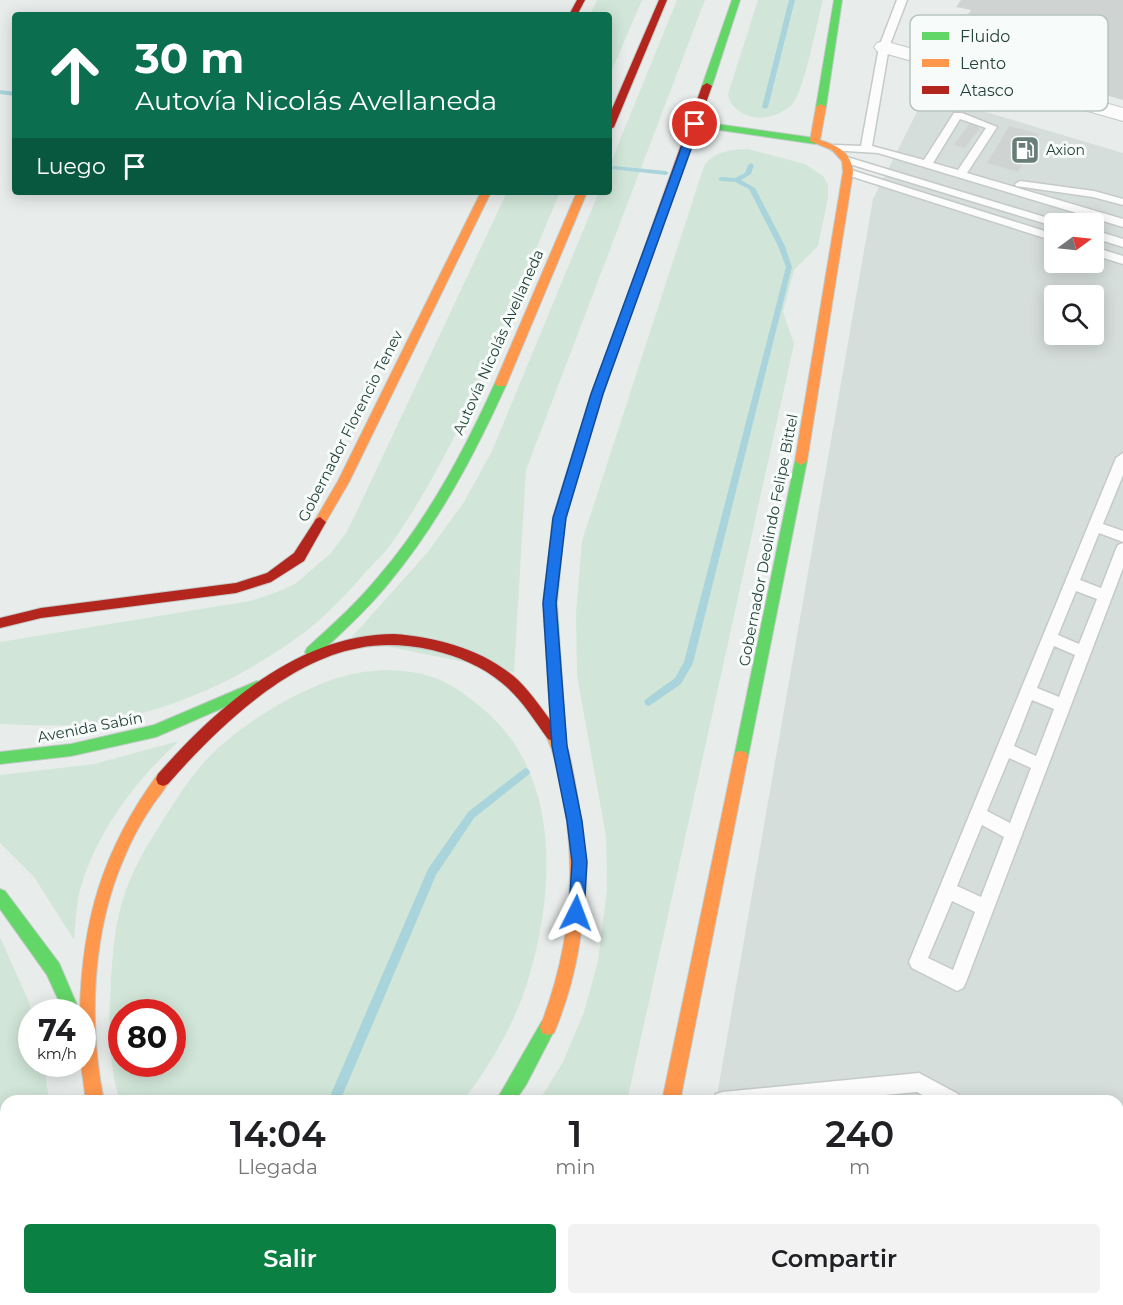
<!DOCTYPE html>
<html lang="es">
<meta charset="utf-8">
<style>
body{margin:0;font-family:Montserrat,sans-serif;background:#f2f2f2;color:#202124;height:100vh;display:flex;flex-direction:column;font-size:22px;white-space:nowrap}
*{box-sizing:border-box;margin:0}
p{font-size:20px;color:#757577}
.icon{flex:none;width:33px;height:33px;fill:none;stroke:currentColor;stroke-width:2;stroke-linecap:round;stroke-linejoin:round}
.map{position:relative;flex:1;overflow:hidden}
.side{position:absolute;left:0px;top:1095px;width:1124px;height:210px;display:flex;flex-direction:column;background:#fff;border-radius:18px 18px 0 0;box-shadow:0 3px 15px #0003}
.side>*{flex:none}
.hud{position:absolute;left:12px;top:12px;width:600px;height:183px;border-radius:6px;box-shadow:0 3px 15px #0003;background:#0b6e4f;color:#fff;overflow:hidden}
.needle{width:39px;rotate:75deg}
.buttons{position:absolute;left:1044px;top:213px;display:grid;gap:12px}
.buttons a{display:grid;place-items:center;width:60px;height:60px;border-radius:6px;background:#fff;box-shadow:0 3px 15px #0003;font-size:30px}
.speed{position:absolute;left:18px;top:999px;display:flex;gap:12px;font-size:30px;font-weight:700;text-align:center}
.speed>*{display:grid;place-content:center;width:78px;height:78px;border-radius:50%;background:#fff;box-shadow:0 3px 15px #0003;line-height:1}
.speed small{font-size:15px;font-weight:400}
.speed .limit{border:9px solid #d22;background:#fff;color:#111}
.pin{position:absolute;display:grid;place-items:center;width:51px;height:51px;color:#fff;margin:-26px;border:3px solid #fff;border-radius:50%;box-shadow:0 2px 6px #0007}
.me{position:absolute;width:66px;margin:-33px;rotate:3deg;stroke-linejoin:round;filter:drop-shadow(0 0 4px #0008)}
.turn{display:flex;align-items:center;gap:21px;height:126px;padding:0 24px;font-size:27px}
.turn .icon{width:78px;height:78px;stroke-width:2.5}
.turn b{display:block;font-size:42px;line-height:51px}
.then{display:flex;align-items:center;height:57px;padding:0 24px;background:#0003;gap:12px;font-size:22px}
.eta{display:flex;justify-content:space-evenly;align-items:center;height:102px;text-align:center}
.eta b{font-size:36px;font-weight:600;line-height:42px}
.primary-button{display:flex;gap:12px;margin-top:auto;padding:12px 24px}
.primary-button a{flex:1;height:69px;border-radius:6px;background:#0b8043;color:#fff;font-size:24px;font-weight:600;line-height:69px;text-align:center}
.primary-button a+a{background:#f2f2f2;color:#202124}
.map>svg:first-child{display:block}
</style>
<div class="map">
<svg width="1123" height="1305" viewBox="0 0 1123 1305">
<rect width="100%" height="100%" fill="#e8edeb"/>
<path fill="#d6dedb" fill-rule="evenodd" d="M926,94L1123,153V1305H680L681,1299H1118V1101H716L873,199ZM1054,224H1094V262H1054ZM1054,296H1094V334H1054Z"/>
<path fill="#d1e6d8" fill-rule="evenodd" d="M597,0H642L609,77V15H590Z
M677,0H705L526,470L514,672L350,639L427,553L464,502L492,451L599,192H609V167Z
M758,0H823C817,22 805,86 794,102C786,113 766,120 753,117C740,114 730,107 728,94Z
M748,149L805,164L823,176L828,185V198L818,246L794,270L783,312L794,344L627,1101H539L563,1062L584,1012L598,961L607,889L606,836L577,676L576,613L582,541L704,166C715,150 731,150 748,149Z
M507,192H560C509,310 467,434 394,540C386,552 374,563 364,574C346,595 325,617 302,634C241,680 163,715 86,724C58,727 28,725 0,724V642L250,601L277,592L295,584L330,554L346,533L357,511Z
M385,670C430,671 449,680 483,709C561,773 555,890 529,977C516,1022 491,1064 463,1101H120C109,1067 109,1032 110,997C112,966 113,932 122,902C130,875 145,848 160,825C174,803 188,780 205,761C237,725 310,681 358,673C366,671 376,671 385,670ZM172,1012V1064H122V1012Z
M179,741C135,781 97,831 80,890C76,906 76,923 74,940L34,877L0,843V775L94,764Z
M0,937L29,1002L32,1013V1064H44L49,1101H6V1299H34L33,1305H0Z
M137,1299H292L288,1305H131Z
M397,1299H583L582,1305H394Z"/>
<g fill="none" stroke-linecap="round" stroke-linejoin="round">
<path fill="#a9d4db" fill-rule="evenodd" d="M789,0H795L768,107L765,109L762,107Z
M0,90L15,92V96L0,94Z
M751,163L754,165L751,174L741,180L755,188L785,246L792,267L693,663L681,684L649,706L646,705L644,702L646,699L675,678L684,662L786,267L778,246L749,189L735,182L721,181L718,179L721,177L735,178L745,173L748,165Z
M614,166L666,171L669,173L666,175L612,169L611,168Z
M525,768L528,769L530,772L528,775L474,818L436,875L340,1101H328L428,869L468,812Z"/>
</g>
<path fill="#cfd4d2" d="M961,0H1123V100L943,49L971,10L956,7Z
M969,124L980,128L965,148L954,145Z
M1009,126L1039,134L1018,172L987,163Z
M1118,1265L1123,1268V1305H905L908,1299H1118Z"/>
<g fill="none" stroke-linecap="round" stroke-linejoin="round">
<g stroke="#c5cac8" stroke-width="3">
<path id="lane" d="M897,0H907L889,47L872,146L924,160L954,113H962L997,127L967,173L1123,219V227L878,153L831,150V146L835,145L861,146L879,47ZM960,119L986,128L958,170L933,163Z
M847,157L1061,222L1062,224H1054L1053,226L843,162L842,160Z
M848,169L1054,234V241L844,174V170Z
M1020,181L1094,191L1123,199V205L1093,197L1016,186L1015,184Z
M1094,230L1123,239V247L1094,238Z
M1094,247L1123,256V264L1094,255Z
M1123,453V475L1103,524L1123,531V542L1099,533L1080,580L1101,588L1116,549L1118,545L1123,543V568L966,982L963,988L957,991L912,968L909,962L1116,458ZM1076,591L1097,599L1079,644L1058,635ZM1054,646L1075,655L1059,697L1037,688ZM1032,700L1054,709L1036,756L1014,746ZM1009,758L1031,768L1010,823L987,811ZM982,825L1004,837L981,897L957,886ZM952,901L975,912L953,970L928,958Z
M919,1073L958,1094L960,1101H933L917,1092L820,1101H714L716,1094L723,1092Z
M1118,1191L1123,1193V1215L1118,1213Z"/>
</g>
<g stroke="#c5cac8" stroke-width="2">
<path id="street" d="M884,41L1123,108V121L877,51L874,47L877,43Z"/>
</g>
<g stroke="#c3cbc8" stroke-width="2">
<path id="fast" d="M732,0H740L712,86L704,88L702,86Z
M834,0H842L826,107L821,110L816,107Z
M695,121L815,138L820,141L815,144L692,126V122Z
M623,318L628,322L603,394L565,517L557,603L566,744L564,748L559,750L554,748L552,744L543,603L553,517L591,394L618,322Z
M501,379L507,383C475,454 438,524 388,584C367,610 341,633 317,656H307L305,652L307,648C332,625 358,602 379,576C428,519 464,451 495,383Z
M801,457L807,461L748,757L746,762L741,763L736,762L734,757L795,461Z
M257,681L262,683L264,687L262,691L156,737L71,756L0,764V752L71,744L154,725Z
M0,889L5,891L59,963L80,1012H64L47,975L0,909Z
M548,1019L554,1021L556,1027L526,1085L515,1101H496L542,1021Z
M44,1299H62L61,1305H43Z"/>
</g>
<g stroke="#c3cbc8" stroke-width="2">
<path id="slow" d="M821,104L826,107L820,140C838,146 851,152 853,172L807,461L801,465L795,461L843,172L842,161L832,150L810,141L816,107Z
M481,192H491L349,482L324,525H316L314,522L338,481Z
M577,192H587L507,383L505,386H497L495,383Z
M553,729C568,734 571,763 574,777C591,865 589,949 554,1033L548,1035L542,1033L540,1027C569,954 577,879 564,801C560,778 556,757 546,735L548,731Z
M741,751L746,752L748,757L680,1101H662L734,757L736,752Z
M163,772L168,774L170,779C165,790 156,799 150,809C140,824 131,841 124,858C92,931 88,1023 104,1101H86L81,1064L82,1012H80C82,920 103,849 158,774Z
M350,1299H370L368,1305H348Z"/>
</g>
<g stroke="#c3cbc8" stroke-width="2">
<path id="jam" d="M577,0H585L577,15H569Z
M659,0H667L614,127L609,130V116Z
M707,83L712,86L628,322L627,325H619L618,322L702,86Z
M320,517L326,522L304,561L271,582L236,593L41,618L0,628V618L41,608L236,583L267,573L294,553L316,519Z
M394,634C437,637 485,650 518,680C533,695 545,713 558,731L560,735L558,739L553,741L548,739C534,720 521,698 502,683C482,666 457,656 432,650C408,645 383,643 359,648C286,661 215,730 168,784L163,786L158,784L156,779L158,774C217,707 299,634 394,634Z
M622,1299H640L639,1305H621Z"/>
</g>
<use href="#lane" fill="#fcfcfc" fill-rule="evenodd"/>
<use href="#street" fill="#fcfcfc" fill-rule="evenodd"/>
<use href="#fast" fill="#63d668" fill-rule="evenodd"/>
<use href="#slow" fill="#ff974d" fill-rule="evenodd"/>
<use href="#jam" fill="#b3261e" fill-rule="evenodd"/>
</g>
<path fill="#1a73e8" stroke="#114b97" stroke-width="1.5" d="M695,121L700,124L603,394L566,518L556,603L567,746L582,821L587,862L584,913L582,918L576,920L571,918L569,913L572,862L567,821L552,746L543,603L553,518L591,394L690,124Z"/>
<defs>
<g id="fuel-square" transform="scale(1.5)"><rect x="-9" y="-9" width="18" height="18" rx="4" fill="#697e78" stroke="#f7fbf9"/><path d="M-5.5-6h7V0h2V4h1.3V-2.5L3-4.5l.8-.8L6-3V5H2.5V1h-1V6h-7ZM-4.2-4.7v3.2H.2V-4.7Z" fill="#fff"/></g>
</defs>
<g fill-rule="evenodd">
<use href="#fuel-square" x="1025" y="150"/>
</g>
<g text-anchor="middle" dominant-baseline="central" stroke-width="6" stroke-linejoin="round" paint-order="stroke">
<g font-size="14" fill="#24423a" stroke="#f7fbf9" text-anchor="start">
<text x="1046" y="150">Axion</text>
</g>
<g font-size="15" fill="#24423a" stroke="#f7fbf9">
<text transform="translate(498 342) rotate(-66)">Autovía Nicolás Avellaneda</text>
<text transform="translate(350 426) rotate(-63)">Gobernador Florencio Tenev</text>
<text transform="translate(768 540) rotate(-79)">Gobernador Deolindo Felipe Bittel</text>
<text transform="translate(90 727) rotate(-11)">Avenida Sabín</text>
</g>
</g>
<rect x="910" y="15" width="198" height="96" rx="9" fill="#f7fbf9" stroke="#b8c4c0" stroke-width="1.5"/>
<rect x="922" y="32" width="27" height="8" fill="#63d668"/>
<rect x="922" y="59" width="27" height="8" fill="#ff974d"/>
<rect x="922" y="86" width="27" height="8" fill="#b3261e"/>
<g font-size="16" fill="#24423a">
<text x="960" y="42">Fluido</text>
<text x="960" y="69">Lento</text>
<text x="960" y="96">Atasco</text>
</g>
</svg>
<div class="buttons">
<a><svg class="needle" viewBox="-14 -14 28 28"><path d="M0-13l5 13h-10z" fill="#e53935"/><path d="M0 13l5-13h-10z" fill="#757577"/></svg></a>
<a><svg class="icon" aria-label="search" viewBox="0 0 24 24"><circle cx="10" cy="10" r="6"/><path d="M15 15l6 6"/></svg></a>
</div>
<div class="speed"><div>74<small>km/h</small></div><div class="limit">80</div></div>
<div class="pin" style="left:695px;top:124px;background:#d93025"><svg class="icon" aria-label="arrive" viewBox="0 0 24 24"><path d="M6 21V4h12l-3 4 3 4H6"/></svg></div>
<svg class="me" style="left:576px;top:913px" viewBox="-20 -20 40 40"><path d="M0-17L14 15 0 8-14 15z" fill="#1a73e8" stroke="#fff" stroke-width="4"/></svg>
<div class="hud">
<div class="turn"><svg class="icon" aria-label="ahead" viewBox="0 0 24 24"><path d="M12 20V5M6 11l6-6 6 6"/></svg><div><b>30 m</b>Autovía Nicolás Avellaneda</div></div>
<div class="then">Luego<svg class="icon" aria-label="arrive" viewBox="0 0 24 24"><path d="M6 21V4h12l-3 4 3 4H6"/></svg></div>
</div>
<section class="side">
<div class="eta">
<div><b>14:04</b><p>Llegada</p></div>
<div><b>1</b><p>min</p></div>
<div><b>240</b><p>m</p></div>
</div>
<div class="primary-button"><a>Salir</a><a>Compartir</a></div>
</section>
</div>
